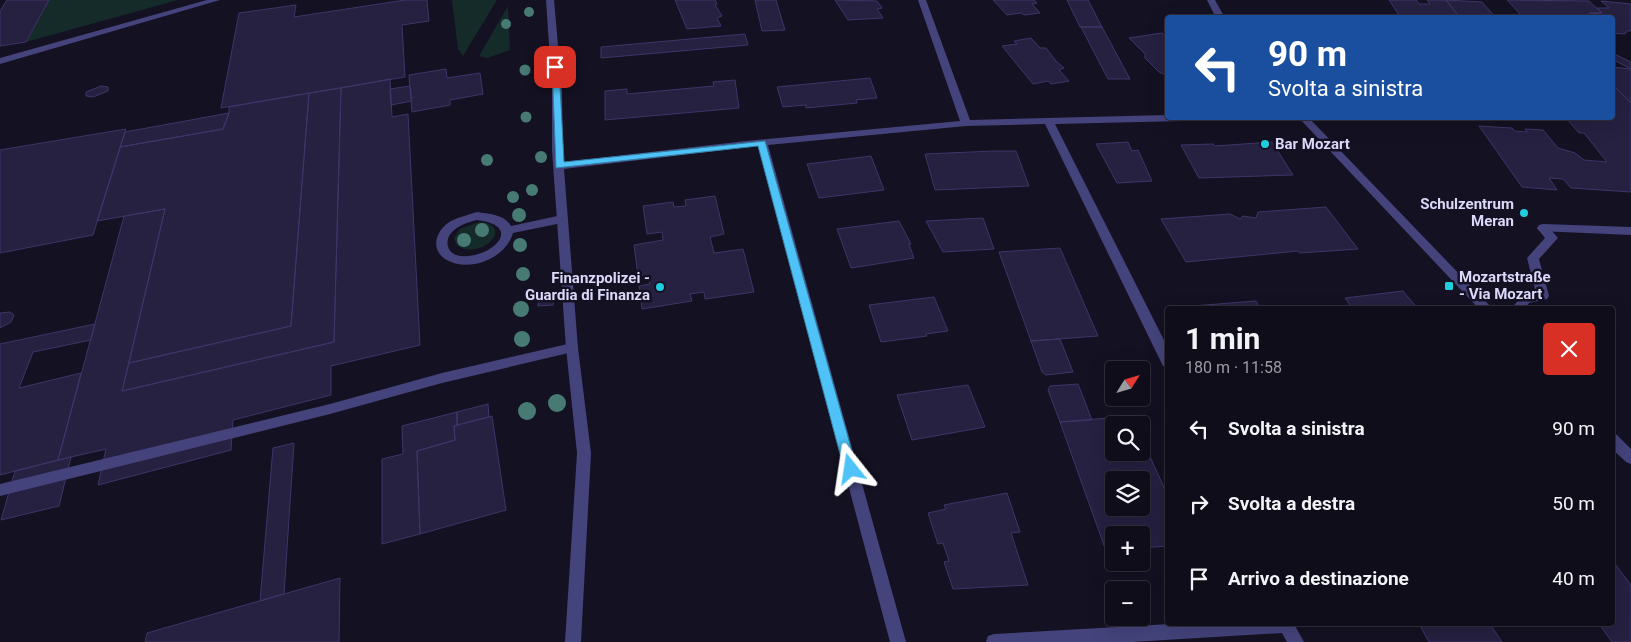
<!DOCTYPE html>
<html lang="it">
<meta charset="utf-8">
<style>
body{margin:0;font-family:Roboto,sans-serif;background:#1d1b27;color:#f1f3f6;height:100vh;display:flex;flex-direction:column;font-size:19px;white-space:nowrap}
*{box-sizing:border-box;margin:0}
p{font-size:16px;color:#9b9ca2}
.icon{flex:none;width:28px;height:28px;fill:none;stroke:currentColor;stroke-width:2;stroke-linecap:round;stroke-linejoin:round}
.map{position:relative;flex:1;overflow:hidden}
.panel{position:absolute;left:1165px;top:306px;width:450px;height:320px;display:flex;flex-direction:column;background:#0f0d1a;border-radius:5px;box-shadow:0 5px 20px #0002,0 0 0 1px #2f2d39}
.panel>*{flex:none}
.guide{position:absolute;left:1165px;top:15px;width:450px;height:105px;border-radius:5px;box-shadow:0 5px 20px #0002,0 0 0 1px #2f2d39;background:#1a4fa0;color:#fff;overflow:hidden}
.needle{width:32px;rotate:53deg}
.tools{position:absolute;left:1105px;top:361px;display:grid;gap:10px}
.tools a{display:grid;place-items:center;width:45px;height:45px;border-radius:5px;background:#0f0d1a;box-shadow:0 5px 20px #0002,0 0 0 1px #2f2d39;font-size:25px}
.pin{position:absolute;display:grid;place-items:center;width:42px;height:42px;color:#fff;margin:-21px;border-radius:10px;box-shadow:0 2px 8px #0006}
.me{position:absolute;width:55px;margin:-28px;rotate:345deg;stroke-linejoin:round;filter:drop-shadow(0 0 4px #0008)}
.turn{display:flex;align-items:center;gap:18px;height:105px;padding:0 20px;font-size:22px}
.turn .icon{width:65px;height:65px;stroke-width:2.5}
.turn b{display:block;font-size:35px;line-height:42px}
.round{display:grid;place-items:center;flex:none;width:52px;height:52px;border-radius:5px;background:#1d1b27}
.headline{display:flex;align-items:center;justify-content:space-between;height:85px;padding:0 20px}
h1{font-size:30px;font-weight:700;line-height:38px}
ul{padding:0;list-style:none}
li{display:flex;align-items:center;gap:15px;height:75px;padding:0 20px}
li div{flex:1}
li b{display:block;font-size:19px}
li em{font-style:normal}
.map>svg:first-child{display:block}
</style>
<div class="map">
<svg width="1631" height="642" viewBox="0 0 1631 642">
<rect width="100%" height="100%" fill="#141122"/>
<path fill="#152b2a" d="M49,0H178L26,42Z
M452,0H497L463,56L458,49Z
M508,6L510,50L487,58L479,56Z
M479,222C516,224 483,261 457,246L454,238L460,229Z"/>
<path fill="#262041" stroke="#3f3569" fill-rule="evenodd" d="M7,0H49L26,42L0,46V11Z
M405,0H427L429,21L402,25L405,77L221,108L239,13L296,5L294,17Z
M675,0H715L717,4L715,5L722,16L717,18L721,26L687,29Z
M755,0H776L785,30L762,31Z
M835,0L877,1L882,8L877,9L883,18L848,20Z
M993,0H1034L1037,3L1032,4L1040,13L1024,15L1021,13L1007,15Z
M1067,0H1088L1102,27H1080Z
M1389,0H1416L1419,4H1430L1427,0H1446L1460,18H1401Z
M1446,0L1482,2L1496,18H1460Z
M1507,0L1589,1L1602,13H1589L1593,18H1543L1521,15Z
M1601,1L1631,4V31H1627L1625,34L1612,33V18H1593L1589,13H1602L1597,8H1609Z
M1081,27H1102L1130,79H1108Z
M1162,33L1168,38V76L1159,72L1145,58V54L1129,38Z
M745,34L748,45L601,58V47Z
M1031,38L1040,48H1046L1056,61L1064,68L1059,70L1069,81L1051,84L1048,81L1033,84L1002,46L1017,44L1014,41Z
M1612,53L1631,62V69L1612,59Z
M1612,67L1631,69V103L1612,84Z
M446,69L447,78L480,73L483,94L450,100V105L412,112L409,75Z
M870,78L877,98L856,100L857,103L806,108V105L783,107L777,87Z
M390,79L392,117L408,114L420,345L331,366V395L233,420L231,450L98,485L106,449L58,460L124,216L165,209L122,391L334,342L341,88Z
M735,80L739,108L605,120V91L627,89V94L714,86L713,82Z
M1612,84L1631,103V192L1571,188L1563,179L1549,178L1557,190L1522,187L1479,126L1512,128L1514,131L1527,132L1525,129L1543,130L1558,148L1575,153L1584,160L1607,162L1584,133H1579L1566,118H1612Z
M101,86L108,87V91L93,97L86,96V92Z
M410,86L412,101L391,105L390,89Z
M341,88L334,342L122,391L129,363L291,326L309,93Z
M309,93L291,326L129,363L165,209L97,221L120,147L223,129L229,113V107Z
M229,113L223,129L120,147L125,132Z
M126,129L93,235L0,253V150Z
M1128,142L1132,151L1138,150L1152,181L1117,183L1096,144Z
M1272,142L1293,175L1199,178L1181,145L1213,144L1215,146Z
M994,151H1016L1029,186L935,190L925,154Z
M871,156L884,190L819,198L807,164Z
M715,196L724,234L710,237L714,253L743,249L754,292L705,299L704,292L690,294L692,301L642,309L639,286L650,284L648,275L638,276L634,245L663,240L662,232L647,234L643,206L673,202L674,207L686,206L685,200Z
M1326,207L1358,249L1300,253L1298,251L1186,262L1161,219L1230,214L1240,219L1243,216L1256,218L1258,212Z
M983,218L994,249L943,252L926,221Z
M899,221L911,244H909L914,258L851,268L837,229Z
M1060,248L1098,336L1031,341L999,252Z
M1403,291L1418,309H1353L1345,298Z
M554,294L553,305L538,306L539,296Z
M934,297L948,331L926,334L927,336L881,342L869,305Z
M1256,301L1260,309H1195L1193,306Z
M10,312L14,315L11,322L0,328V313Z
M95,324L91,340L33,352L19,388L81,373L58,460L0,475V344Z
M1060,339L1073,372L1046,375L1042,372L1031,341Z
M1078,384L1092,420L1060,422L1048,390L1050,386Z
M968,385L985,427L912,440L897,395Z
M488,404L489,417L457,425V412Z
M457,412V425L454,426L455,440L417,451L420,534L382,544V459L403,454L402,426Z
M492,416L506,510L420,534L417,451L455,440L454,426Z
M1132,416L1136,425H1114V452H1141V437L1168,496V546L1141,548V535H1114V550L1106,551L1060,422ZM1114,480H1141V508H1114Z
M294,443L284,594L260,601L273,448Z
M71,457L59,506L1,520L15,471Z
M1007,493L1020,532L1011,533L1028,585L953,589L944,562L949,561L943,543L938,544L928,513L946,509L944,505Z
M1612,560L1631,585V642H1612L1599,624H1612Z
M340,578L339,642H145L147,633Z
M1419,624H1490L1502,642H1429Z"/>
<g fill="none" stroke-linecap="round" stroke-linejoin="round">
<path fill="#44437b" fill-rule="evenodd" d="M207,0H220L0,64V58Z
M477,212C489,214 504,214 511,226L562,215L568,219L562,223L513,233C506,258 469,274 445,259C429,248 437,229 451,221C459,217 468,215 477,212ZM477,220C526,226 490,259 461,256C447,255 443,240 453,231C459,225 469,222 477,220Z
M572,343L577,345L578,348L577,351L442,383L330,414L0,496V484L330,404L442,373Z"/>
<path fill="#44437b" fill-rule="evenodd" d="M1543,224L1631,227V235L1539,231L1537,228L1539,225Z"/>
<path fill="#44437b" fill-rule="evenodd" d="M546,0H554L562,90L563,162L746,141L960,121L918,0H926L970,120L1168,115V118H1188L1183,121L1055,124L1168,348V367L1163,366L1161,362L1045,124L966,126L768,145L906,642H890L758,146L564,169L578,348L591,453L581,642H565L577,453L566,348L552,150V90Z
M1207,0H1215L1225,18H1216Z
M1299,118H1309L1493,309H1479Z
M1543,224L1547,225L1558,238L1539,259L1549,296L1547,299L1529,303L1524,309H1511L1521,297L1536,293L1527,258L1545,238L1537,228Z
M1612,433L1617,435L1631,449V464L1626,462L1612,449Z
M1170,624H1294L1304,642H1287L1282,633L1132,642H986L988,636L994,634Z"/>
</g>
<g fill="#467a73">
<circle cx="529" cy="12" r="5"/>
<circle cx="506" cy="24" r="5"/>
<circle cx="525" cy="70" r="5.5"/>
<circle cx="526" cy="117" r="5.5"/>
<circle cx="541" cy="157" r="6"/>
<circle cx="487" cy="160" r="6"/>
<circle cx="532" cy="190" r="6"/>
<circle cx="513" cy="197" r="6"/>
<circle cx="519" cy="215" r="7"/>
<circle cx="482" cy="230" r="7"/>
<circle cx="464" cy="240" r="7"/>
<circle cx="520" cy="245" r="7"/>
<circle cx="523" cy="274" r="7"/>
<circle cx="521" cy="309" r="8"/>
<circle cx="522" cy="339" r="8"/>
<circle cx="557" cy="403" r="9"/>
<circle cx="527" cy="411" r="9"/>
</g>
<path fill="#4fc3f7" stroke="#337fa1" d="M552,65L559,67L564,162L765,141L857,469L855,473L851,475L846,473L844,469L758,146L556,168Z"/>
<g fill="#1fcdde" stroke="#141122" stroke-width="2">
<circle cx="1265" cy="144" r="5"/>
<circle cx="1524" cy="213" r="5"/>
<rect x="1444" y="281" width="10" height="10" rx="2.5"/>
<circle cx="660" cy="287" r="5"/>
</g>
<g text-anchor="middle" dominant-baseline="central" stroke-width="5" stroke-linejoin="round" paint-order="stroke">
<g font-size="15" font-weight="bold" fill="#dbd8fa" stroke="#141122" text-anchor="start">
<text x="1275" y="144">Bar Mozart</text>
<text x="1514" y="204" text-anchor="end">Schulzentrum<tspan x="1514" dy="17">Meran</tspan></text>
<text x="1459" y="277">Mozartstraße<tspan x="1459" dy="17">- Via Mozart</tspan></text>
<text x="650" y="278" text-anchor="end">Finanzpolizei -<tspan x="650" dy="17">Guardia di Finanza</tspan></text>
</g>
</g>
</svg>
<div class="tools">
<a><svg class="needle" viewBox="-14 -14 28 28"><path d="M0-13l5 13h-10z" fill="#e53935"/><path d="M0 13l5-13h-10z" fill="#9b9ca2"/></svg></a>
<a><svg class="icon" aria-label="search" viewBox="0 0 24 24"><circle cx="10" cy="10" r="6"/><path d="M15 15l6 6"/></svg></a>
<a><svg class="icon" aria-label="layers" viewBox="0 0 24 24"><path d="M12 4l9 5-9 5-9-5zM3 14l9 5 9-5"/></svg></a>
<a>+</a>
<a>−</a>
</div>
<div class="pin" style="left:555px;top:67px;background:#d93025"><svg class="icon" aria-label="arrive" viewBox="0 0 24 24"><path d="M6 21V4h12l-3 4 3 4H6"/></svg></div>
<svg class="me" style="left:851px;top:469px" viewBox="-20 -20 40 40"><path d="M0-17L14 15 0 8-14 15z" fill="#4fc3f7" stroke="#fff" stroke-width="4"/></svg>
<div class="guide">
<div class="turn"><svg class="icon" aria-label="left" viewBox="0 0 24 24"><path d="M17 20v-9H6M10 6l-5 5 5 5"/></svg><div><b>90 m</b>Svolta a sinistra</div></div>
</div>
<section class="panel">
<div class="headline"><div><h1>1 min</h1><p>180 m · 11:58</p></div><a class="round" style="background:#d93025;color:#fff"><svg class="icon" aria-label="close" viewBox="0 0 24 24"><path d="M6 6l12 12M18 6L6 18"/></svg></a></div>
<ul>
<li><svg class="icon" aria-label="left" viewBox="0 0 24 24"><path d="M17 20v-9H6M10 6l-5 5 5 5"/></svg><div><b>Svolta a sinistra</b></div><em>90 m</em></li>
<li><svg class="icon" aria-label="right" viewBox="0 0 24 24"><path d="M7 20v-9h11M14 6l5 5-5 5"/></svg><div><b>Svolta a destra</b></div><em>50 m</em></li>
<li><svg class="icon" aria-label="arrive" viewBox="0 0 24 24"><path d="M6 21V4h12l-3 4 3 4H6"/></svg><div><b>Arrivo a destinazione</b></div><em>40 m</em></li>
</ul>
</section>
</div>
